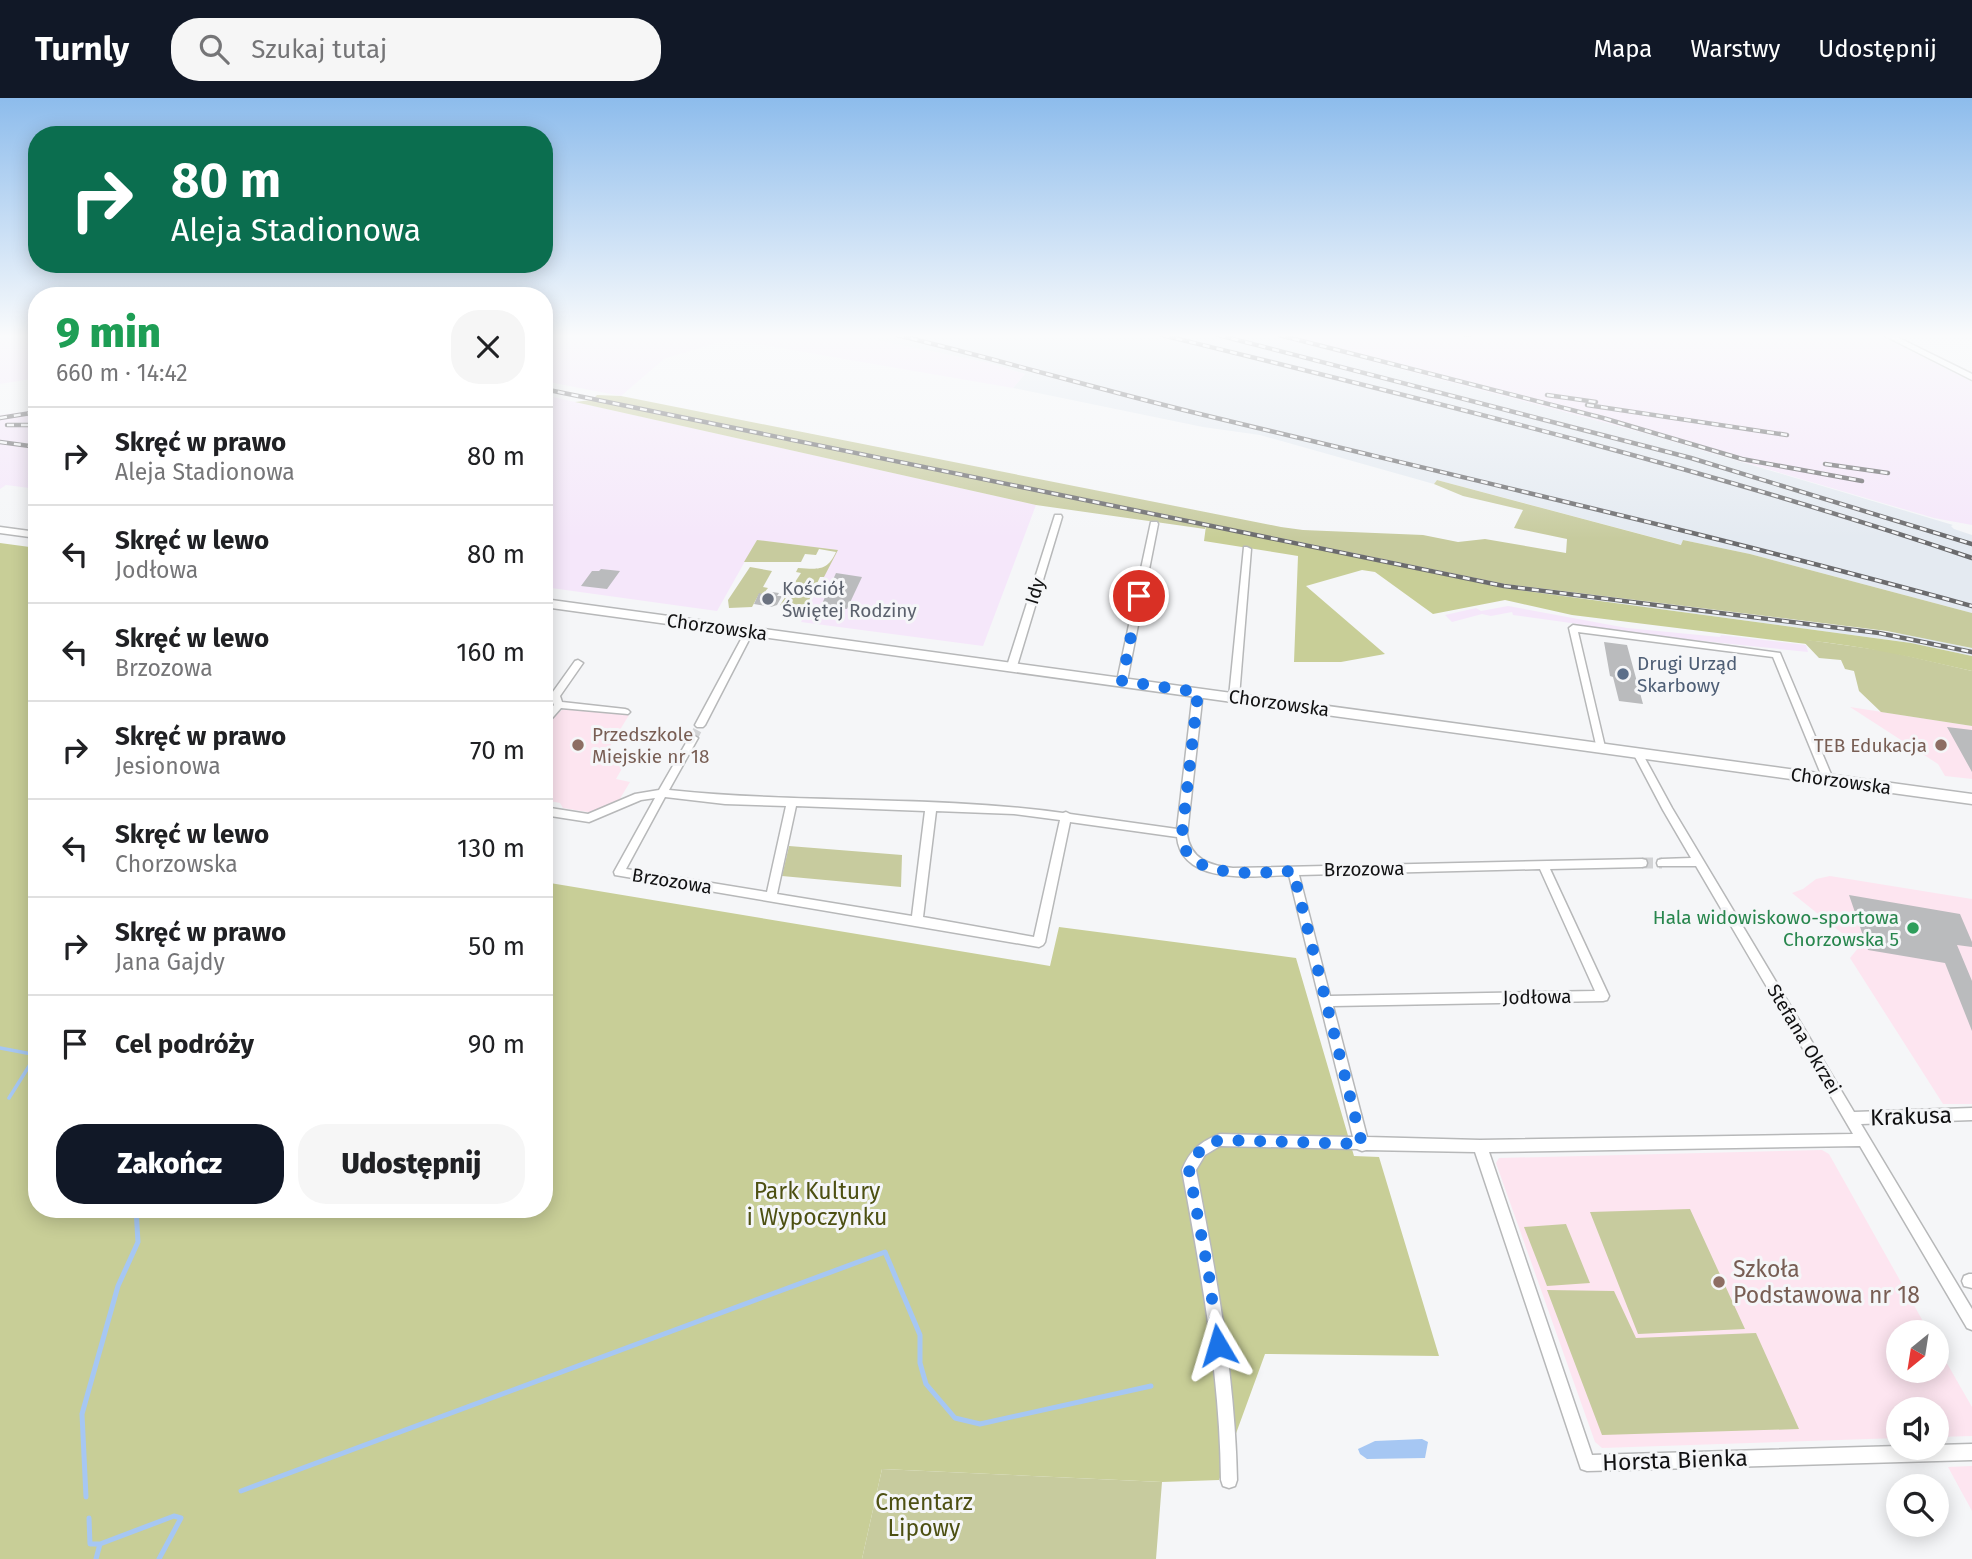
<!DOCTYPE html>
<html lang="pl">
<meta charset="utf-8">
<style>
body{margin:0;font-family:"Fira Sans",sans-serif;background:#f6f6f6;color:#202124;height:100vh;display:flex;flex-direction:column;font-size:26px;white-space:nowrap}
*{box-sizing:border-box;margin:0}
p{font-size:23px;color:#757577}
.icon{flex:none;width:38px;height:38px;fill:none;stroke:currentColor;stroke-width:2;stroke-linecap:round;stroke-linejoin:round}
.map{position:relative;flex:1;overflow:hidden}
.side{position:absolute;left:28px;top:189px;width:525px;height:931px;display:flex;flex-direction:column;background:#fff;border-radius:28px;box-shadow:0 4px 18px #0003}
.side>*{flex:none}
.guide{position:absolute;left:28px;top:28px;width:525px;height:147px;border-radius:28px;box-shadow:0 4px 18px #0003;background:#0b6e4f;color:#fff;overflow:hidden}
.needle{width:46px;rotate:210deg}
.tools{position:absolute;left:1886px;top:1222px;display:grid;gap:14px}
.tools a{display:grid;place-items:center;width:63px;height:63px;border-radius:50%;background:#fff;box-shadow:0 4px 18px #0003;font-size:35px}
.pin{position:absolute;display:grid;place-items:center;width:60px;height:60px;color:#fff;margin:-30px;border:4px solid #fff;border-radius:50%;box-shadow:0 2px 7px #0007}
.me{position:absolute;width:77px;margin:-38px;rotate:353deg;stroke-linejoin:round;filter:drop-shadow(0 0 5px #0008)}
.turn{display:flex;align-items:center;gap:24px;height:147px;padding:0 28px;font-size:32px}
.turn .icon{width:91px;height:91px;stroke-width:2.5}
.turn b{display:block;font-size:49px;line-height:60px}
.round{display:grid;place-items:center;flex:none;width:74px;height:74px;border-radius:28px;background:#f6f6f6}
.overview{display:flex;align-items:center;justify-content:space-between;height:119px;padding:0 28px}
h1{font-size:42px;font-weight:800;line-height:52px;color:#1e9e55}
.button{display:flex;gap:14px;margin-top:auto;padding:14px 28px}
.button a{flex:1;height:80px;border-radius:28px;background:#111827;color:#fff;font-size:28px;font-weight:800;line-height:80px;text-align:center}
.button a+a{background:#f6f6f6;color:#202124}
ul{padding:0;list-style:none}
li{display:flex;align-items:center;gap:21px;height:98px;padding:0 28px;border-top:2px solid #e0e0e0}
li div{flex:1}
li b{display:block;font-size:26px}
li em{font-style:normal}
header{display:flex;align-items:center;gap:42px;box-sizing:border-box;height:98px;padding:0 35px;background:#111827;color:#fff}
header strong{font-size:33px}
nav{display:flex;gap:38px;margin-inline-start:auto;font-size:24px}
.search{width:490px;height:63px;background:#f6f6f6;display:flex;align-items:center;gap:18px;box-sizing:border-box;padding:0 24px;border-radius:28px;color:#757577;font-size:26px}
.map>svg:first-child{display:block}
</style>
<header>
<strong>Turnly</strong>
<div class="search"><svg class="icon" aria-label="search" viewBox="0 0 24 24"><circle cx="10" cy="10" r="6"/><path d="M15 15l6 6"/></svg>Szukaj tutaj</div>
<nav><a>Mapa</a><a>Warstwy</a><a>Udostępnij</a></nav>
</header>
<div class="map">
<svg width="1972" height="1461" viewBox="0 0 1972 1461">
<rect width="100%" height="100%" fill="#f5f6f8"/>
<path fill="#e4eaf1" d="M850,237H1271L1641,334L1953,427L1951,428L1954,431L1972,437V515L1750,456L1683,442L1682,447L1437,382L1434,386L1260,337L1203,329L1013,290L1025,276L990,265Z
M544,290L1505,486L1912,537L1972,550V558L1911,545L1504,490L544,293Z"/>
<path fill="#f5e7fa" d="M0,237H37V280L0,286Z
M544,237H850L990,265L1025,276L1013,290L729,241L664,261L621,298L544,283Z
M1271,237H1879L1972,284V427L1934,420L1641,334Z
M544,297L1036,407L983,548L801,524L837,452L757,442L717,513L544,489Z
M37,312V391L6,387L0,391V317Z
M1508,508L1627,530L1720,539L1721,537L1806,547L1808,554L1605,533L1578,526L1513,517L1512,514L1491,518L1482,516L1452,524L1445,517L1476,510L1481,513Z"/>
<path fill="#fde5f0" d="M567,608L629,617L601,663L624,667L616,681L630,684L618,704L594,715L563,710L560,705L544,702V631L552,620Z
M1850,609L1972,628V681L1945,678L1938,666Z
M1830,778L1972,801V1006H1943L1850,860L1859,849L1792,795L1803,791L1816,781Z
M1822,1052L1829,1056L1929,1234H1899V1272H1937V1248L1972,1309V1338L1937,1339V1311H1899V1340L1602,1350L1595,1344L1496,1065L1499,1060Z
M1972,1368V1413L1948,1369Z"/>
<path fill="#c7cb9e" d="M597,297L621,298L1281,429L1303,432L1423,437L1458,444L1485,441L1566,455L1567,441L1514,430L1523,412L1463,398L1434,386L1437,382L1681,447L1683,442L1750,456L1972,515V550L1887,533L1505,486L594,300Z
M591,302L1206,428L1205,431L1036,407L575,304Z
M757,442L838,452L824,479H820L804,513L797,518L789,516L780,507L801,475L796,474L798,470C817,471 827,474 836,454L819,451L816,457L805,456L801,464H744Z
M750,469L772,473L763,489L768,490L763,496H759L752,509L729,510L728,502Z
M1801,541L1886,553L1972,573V628L1881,614L1859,593L1854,573L1845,571L1841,562L1819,560Z
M789,748L902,757L901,789L782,778Z
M1690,1111L1745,1231L1638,1236L1590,1114Z
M1566,1126L1590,1185L1547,1188L1524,1129Z
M1547,1192L1614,1193L1636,1240L1756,1235L1799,1331L1602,1337Z
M882,1371L1162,1384L1156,1461H862Z"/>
<path fill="#c8ce97" d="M1206,428L1504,490L1911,545L1972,558V573C1916,560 1860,547 1803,542L1807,546L1572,517L1505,502L1433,516L1375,474L1362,472L1306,488L1385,556L1341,564H1294L1298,458L1204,443Z
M0,445L37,450V1111H544V784L1050,868L1059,829L1296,860L1354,1058L1379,1059L1439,1258L1265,1256L1219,1382L1162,1384L882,1371L862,1461H0Z"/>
<path fill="#a6c7f3" d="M1422,1341L1428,1344L1425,1360L1367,1361L1360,1356L1358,1351L1375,1343Z"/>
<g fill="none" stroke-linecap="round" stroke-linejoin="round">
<path stroke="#a6c7f3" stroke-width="3.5" d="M0,950L37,957
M9,1000L36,957"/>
<path stroke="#a6c7f3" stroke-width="5" d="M241,1393L885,1154L920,1237V1265L926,1286L955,1320L980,1326L1151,1288
M86,1399L82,1316L118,1188L138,1144L136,1111
M89,1420L90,1446H100L174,1418L181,1420L159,1461
M96,1461L100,1446"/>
</g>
<path fill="#babbbd" d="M601,471L620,473L607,491L581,488L592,473H599Z
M836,475L862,479L847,511L821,508Z
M765,493L779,495L777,498H782L777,507L771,509L754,506L759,495L763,496Z
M1604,544L1627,547L1643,606L1619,603L1613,579L1610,578Z
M1947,629L1972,632V674Z
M1849,797L1960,816L1972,844V849L1957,847L1972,883V933L1945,865L1868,852Z"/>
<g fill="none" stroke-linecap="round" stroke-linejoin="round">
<path stroke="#d3d4d6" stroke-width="9" stroke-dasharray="9 4.5" stroke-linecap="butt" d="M693,640L700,627"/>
<path stroke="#d3d4d6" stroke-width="11" stroke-dasharray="11 6" stroke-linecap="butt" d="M1642,765H1662"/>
<g stroke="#b7b8b9" stroke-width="3">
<path id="street" d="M1055,417H1061L1062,419L1017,568L1012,571L1009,570L1007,568Z
M1151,424H1157L1158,426L1127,583L1122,586L1117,583Z
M1244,449H1247L1251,451L1239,599L1234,602L1229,599Z
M1573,527L1780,555L1833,681L1832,684H1824L1823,681L1773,559L1578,534L1605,649L1600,652L1597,651L1569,530Z
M749,531L753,534L705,627L703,629H697L695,627L745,534Z
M578,562L583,565L560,598L562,604L625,611L628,612L630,614L628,616L561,610L547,626L544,627V618L554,607L550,598L575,563Z
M1198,591L1203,594L1187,736C1190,761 1210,768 1233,770L1642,761L1646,762L1647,765L1646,768L1642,769L1550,771L1609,898L1607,902L1603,903L1333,908L1367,1039L1480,1042L1853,1036L1696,768H1658L1657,765L1658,762L1662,761L1691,760L1663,712L1633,655L1635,653H1641L1672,710L1854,1014L1972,1010V1022L1861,1026L1972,1211V1232L1967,1230L1860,1048L1489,1054L1592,1357L1899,1348L1937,1349V1347L1972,1346V1362L1587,1373L1581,1371L1475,1054L1366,1052L1362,1053L1357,1051L1220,1048L1205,1057L1196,1072C1216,1175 1235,1277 1237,1382L1235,1388L1229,1390L1223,1388L1221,1382C1220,1277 1201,1175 1182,1072C1190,1052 1200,1044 1220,1036L1353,1039L1289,777C1255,778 1182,788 1177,739L1070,724L1045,844L1043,847L1039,849L615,777L614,774L655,700L641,702L589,724L544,717V709L588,716L635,696L659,692L690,638L693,637L698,640L669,692C800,706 933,697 1063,715L1066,714L1070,716L1177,731L1193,594ZM665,699L725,706L786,708L767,794L626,771ZM796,708L925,713L912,818L777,796ZM936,713L1014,716L1060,722L1034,839L923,819ZM1540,771L1595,893L1330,898L1299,777Z
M1969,1176H1972V1190L1964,1188L1962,1183L1964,1178Z"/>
</g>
<g stroke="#b7b8b9" stroke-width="3">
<path id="secondary" d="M1883,237H1893L1972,276V282Z
M0,429L37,434V440L0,435Z
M544,501L1972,696V706L544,509Z"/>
</g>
<use href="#street" fill="#fff" fill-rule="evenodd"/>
<use href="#secondary" fill="#fff" fill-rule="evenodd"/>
<g stroke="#6b6b6d" stroke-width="4.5">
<path id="rail" d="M897,237C1000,262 1101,292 1204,317C1460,379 1718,438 1972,508
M1162,237C1434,304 1706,370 1972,460
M1218,237L1691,360L1972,446
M1279,237L1603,320L1742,361L1862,383
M1466,237H1469
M544,291L1504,488L1879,535L1972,554
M1547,297L1596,304
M1587,307L1787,337
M0,320L37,314
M7,327H37
M0,344L37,349
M1825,366L1888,375"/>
</g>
<use href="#rail" stroke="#f5f6f8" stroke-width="2.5" stroke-dasharray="7" stroke-linecap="butt"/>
</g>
<linearGradient id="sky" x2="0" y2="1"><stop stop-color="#8dbcec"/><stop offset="0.54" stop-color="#fafbfc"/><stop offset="1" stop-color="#fafbfc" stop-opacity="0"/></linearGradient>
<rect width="1972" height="441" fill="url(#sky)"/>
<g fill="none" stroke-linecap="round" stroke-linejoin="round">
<path stroke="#1a73e8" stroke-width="12" stroke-dasharray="0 21.6" d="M1139,498L1122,583L1198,594L1182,736C1182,785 1262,774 1293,773L1362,1046L1220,1042C1203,1048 1195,1055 1189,1072L1209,1178L1218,1247"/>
</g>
<circle fill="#6b7280" stroke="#f5f6f8" stroke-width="2.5" cx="768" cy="501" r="7"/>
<circle fill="#5c6f8a" stroke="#f5f6f8" stroke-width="2.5" cx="1623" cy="576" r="7"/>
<g fill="#8d6e63" stroke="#f5f6f8" stroke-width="2.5">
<circle cx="578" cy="647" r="7"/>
<circle cx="1941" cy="647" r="7"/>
<circle cx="1719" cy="1184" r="7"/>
</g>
<circle fill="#2e9e5b" stroke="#f5f6f8" stroke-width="2.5" cx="1913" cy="830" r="7"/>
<g text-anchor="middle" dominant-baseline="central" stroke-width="6" stroke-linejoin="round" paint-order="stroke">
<g font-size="19" fill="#5b616d" stroke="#f5f6f8" text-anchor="start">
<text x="782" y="490">Kościół<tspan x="782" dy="22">Świętej Rodziny</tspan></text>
</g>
<g font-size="19" fill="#111112" stroke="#f5f6f8">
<text transform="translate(1035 493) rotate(-73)">Idy</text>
<text transform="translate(717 529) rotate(8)">Chorzowska</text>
<text transform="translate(1279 605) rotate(8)">Chorzowska</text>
<text transform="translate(1841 683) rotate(8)">Chorzowska</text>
<text transform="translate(1364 771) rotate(-1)">Brzozowa</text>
<text transform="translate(672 783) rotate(9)">Brzozowa</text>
<text transform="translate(1537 899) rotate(-1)">Jodłowa</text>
<text transform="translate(1804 941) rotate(59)">Stefana Okrzei</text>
</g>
<g font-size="19" fill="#4e5e75" stroke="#f5f6f8" text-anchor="start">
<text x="1637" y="565">Drugi Urząd<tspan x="1637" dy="22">Skarbowy</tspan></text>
</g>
<g font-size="19" fill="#785e54" stroke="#f5f6f8" text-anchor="start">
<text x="592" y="636">Przedszkole<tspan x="592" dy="22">Miejskie nr 18</tspan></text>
<text x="1927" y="647" text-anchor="end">TEB Edukacja</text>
</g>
<g font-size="19" fill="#27864d" stroke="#f5f6f8" text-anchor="end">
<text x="1899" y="819">Hala widowiskowo-sportowa<tspan x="1899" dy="22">Chorzowska 5</tspan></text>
</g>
<g font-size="23" fill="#111112" stroke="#f5f6f8">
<text transform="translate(1911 1018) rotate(-2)">Krakusa</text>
<text transform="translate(1675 1362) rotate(-2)">Horsta Bienka</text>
</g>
<g font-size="23" fill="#4d5012" stroke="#f5f6f8">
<text x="817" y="1093">Park Kultury<tspan x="817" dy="26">i Wypoczynku</tspan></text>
<text x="924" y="1404">Cmentarz<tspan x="924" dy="26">Lipowy</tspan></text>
</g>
<g font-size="23" fill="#785e54" stroke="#f5f6f8" text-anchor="start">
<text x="1733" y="1171">Szkoła<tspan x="1733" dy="26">Podstawowa nr 18</tspan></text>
</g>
</g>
</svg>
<div class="tools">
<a><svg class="needle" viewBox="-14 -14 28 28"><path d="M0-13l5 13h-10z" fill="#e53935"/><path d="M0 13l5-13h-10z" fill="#757577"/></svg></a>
<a><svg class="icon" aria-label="sound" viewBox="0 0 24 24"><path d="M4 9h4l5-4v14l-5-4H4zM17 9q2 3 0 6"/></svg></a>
<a><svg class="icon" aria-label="search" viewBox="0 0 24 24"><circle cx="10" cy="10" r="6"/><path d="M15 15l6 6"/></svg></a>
</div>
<div class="pin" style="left:1139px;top:498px;background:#d93025"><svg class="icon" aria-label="arrive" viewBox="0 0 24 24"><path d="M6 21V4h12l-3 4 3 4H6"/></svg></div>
<svg class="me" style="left:1218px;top:1247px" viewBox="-20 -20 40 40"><path d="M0-17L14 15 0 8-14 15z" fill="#1a73e8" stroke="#fff" stroke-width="4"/></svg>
<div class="guide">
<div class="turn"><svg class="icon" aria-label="right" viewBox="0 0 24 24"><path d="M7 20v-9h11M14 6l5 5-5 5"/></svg><div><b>80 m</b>Aleja Stadionowa</div></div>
</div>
<section class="side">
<div class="overview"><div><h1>9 min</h1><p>660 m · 14:42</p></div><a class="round"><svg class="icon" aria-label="close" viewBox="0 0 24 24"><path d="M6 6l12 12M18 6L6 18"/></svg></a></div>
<ul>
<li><svg class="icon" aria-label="right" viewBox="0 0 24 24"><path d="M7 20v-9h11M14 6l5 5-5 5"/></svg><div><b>Skręć w prawo</b><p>Aleja Stadionowa</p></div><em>80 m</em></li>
<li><svg class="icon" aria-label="left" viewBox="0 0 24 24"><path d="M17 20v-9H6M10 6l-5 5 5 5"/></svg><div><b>Skręć w lewo</b><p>Jodłowa</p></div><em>80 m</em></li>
<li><svg class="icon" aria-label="left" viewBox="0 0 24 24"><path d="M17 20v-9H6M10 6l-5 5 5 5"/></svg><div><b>Skręć w lewo</b><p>Brzozowa</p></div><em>160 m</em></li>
<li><svg class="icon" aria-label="right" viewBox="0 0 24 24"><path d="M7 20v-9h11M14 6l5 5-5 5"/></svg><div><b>Skręć w prawo</b><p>Jesionowa</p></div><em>70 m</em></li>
<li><svg class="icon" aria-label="left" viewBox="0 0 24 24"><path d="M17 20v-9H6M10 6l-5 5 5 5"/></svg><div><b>Skręć w lewo</b><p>Chorzowska</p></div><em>130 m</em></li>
<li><svg class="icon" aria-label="right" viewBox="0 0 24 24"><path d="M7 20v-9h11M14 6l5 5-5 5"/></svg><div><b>Skręć w prawo</b><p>Jana Gajdy</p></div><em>50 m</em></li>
<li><svg class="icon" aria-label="arrive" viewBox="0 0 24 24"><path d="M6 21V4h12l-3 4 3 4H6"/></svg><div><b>Cel podróży</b></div><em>90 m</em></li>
</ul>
<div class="button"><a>Zakończ</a><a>Udostępnij</a></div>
</section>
</div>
